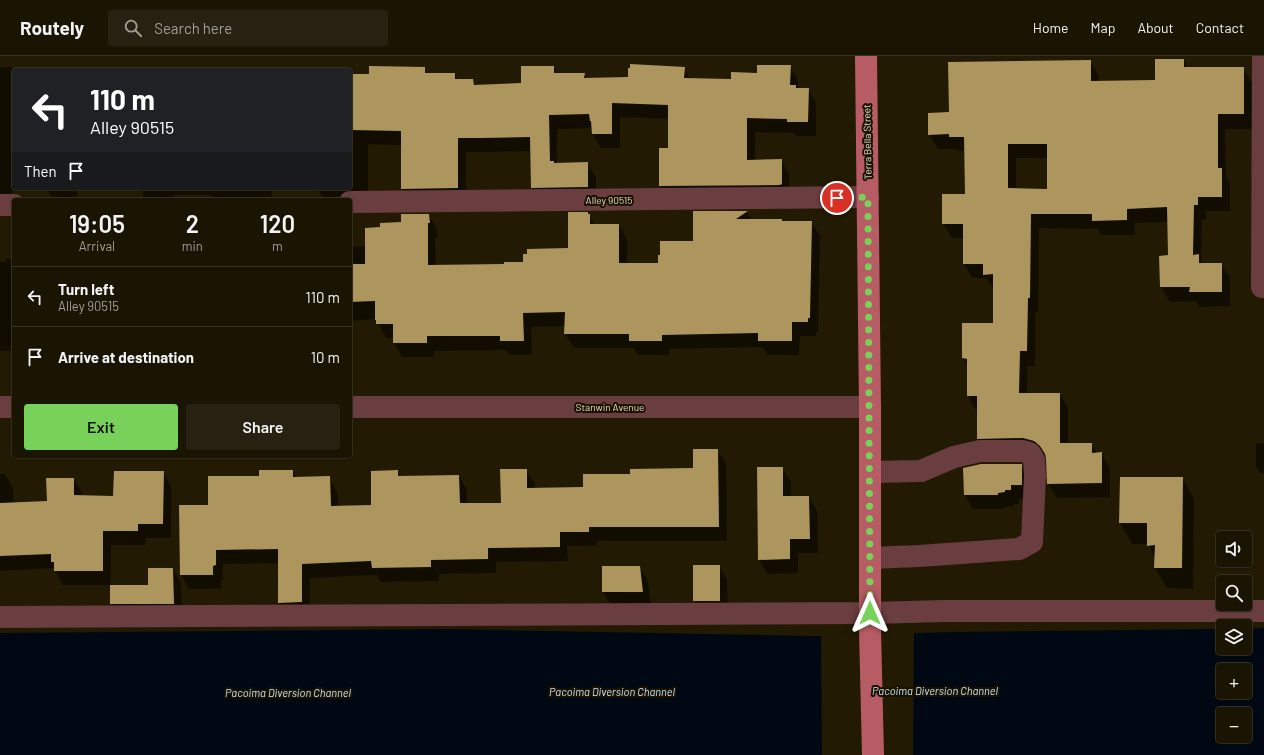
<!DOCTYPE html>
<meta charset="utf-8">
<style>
body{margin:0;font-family:Barlow,sans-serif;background:#272111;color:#f1f3f6;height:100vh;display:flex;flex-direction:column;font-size:15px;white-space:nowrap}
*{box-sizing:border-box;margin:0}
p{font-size:13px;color:#9f9e99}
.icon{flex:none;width:22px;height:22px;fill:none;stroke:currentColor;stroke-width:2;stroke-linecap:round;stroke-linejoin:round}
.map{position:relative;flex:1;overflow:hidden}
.drawer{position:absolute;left:12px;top:142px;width:340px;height:260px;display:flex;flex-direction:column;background:#1a1402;border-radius:4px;box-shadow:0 1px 3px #0004,0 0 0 1px #383324}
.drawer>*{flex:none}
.guide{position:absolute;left:12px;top:12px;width:340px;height:122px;border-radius:4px;box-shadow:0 1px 3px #0004,0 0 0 1px #383324;background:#202124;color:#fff;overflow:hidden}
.tools{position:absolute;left:1216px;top:475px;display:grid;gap:8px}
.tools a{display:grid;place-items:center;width:36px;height:36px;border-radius:4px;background:#1a1402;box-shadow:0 1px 3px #0004,0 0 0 1px #383324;font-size:20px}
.pin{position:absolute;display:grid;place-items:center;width:34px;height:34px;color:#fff;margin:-17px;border:2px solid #fff;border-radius:50%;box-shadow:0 1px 4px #0007}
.me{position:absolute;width:44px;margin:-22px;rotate:0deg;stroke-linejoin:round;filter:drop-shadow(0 0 3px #0008)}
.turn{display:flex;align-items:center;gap:14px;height:84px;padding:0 12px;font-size:18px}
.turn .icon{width:52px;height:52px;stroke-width:2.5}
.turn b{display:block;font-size:28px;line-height:34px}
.then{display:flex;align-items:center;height:38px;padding:0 12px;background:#0003;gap:8px;font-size:15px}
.eta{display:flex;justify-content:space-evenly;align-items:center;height:68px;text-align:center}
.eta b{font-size:24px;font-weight:600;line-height:28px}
.button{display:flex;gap:8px;margin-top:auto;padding:8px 12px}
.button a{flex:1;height:46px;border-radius:4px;background:#78d158;color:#111;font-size:16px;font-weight:600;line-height:46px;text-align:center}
.button a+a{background:#272111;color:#f1f3f6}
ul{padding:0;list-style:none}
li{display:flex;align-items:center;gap:12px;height:60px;padding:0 12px;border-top:1px solid #383324}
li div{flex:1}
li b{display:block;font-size:15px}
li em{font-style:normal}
header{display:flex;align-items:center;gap:24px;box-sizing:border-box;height:56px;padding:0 20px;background:#1a1402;border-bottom:1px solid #383324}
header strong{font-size:19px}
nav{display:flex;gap:22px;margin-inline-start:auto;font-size:14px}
.search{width:280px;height:36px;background:#272111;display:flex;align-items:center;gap:10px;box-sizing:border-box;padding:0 14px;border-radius:4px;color:#9f9e99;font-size:15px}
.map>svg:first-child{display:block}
</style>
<header>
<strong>Routely</strong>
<div class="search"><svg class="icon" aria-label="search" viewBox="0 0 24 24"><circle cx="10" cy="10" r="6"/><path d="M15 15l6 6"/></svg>Search here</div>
<nav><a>Home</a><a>Map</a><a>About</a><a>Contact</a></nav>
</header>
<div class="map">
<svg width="1264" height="699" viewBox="0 0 1264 699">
<rect width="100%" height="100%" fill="#231a03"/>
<path fill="#000913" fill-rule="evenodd" d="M1264,572V699H0V577L447,573L810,580L952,576L1223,573V592H1245V573ZM1223,614H1245V636H1223ZM1223,658H1245V680H1223Z"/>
<path fill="#231a03" d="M914,575L913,699H822L821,578Z"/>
<path fill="#0007" fill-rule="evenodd" d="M1184,4L1188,12H1243L1252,27V73H1225L1226,120L1230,128V155H1206V163H1202L1201,204L1204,208H1221L1230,222V250L1199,251L1196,245L1170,246L1161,231L1169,200L1168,166L1135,167V179H1101L1098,173L1039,172L1038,256H1035V310H1027V338H1060L1068,353V388H1091L1097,397H1101L1110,412V441L1057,442L1048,428L1047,403L1043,400L986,397L978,383V354H976L968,340V311L963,302V268H994V233L986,222H972L964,207V182H952L943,168L966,139L965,95H959L957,93H938L929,78L950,57L1090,5L1099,20V26L1156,25ZM1016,102H1048V134L1016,133Z
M790,10L798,24V33H808L816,47V80H796L794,77L755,76V105L781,104L789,118L790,142L669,144L660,129L669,93V63L620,61V92H601L593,78V72L557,73V108L587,107L596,121V145L540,146L532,131L531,95L489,96H466V146L410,147L402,133V89L368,88V147L350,144H324L318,133L350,132V19H370L424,12L428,18H454L458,24H472L476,30L522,28L554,11L558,18H584L587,23L629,22L684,12L690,23L732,24Z
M0,11H12L14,14V81H12V149H0Z
M240,12H272L273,14H240Z
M47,132H77V144H53Z
M143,132H271L272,144H214L211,139H174V144H143Z
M694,156H747L752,164H782L783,166H811L820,180L818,276H816V280H800L799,299H767L763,291L669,293V299H638L634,292H574L565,278V270L531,271L532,299H509L506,294L434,295V301H402L394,287V282H386L376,263L350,265V191L366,190L381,172L429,159L437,173L438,181H435L436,210L505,209L524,207L569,193L588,157L595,169H619L627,184V208H659L694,186Z
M6,203H14V295H0V206H6Z
M1256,387H1264V417H1260L1256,410Z
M717,394L726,408L727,485H597V490H567L568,505L496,506V517L439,518V525L381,526L377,519L310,522V560L287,561L279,546V507L223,508V524H221V533H189L181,519L209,450L260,421L293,415L297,422H329L337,436L338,451L372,450L397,415L400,420H459L467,434V448H502L526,414L535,428V433L584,432L631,419L694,413Z
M1021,409L1029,423L1030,443H1019V448H1013V450L1005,451V453H973L965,439Z
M782,412L791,426V441H809L817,455L818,497H798V517L767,518L759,503Z
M163,416L171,430V482H146L145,489H111V529H63L55,515V512L0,515V418H5L13,432L14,448L48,446L74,423L82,437V440L114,441Z
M1121,422H1182L1194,443L1193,533L1167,532L1155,512V502L1148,488H1132L1120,467Z
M694,510H719L727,524L728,559H702L694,545Z
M603,511H639L648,525L651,550H611L603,536Z
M173,513L181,527L182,562H119L111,548L149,530Z"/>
<path fill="#ad965e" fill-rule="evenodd" d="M1155,3H1184V11H1244V58H1218V112H1222V141H1198V149H1194L1193,199L1199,198V207H1222V236H1189L1190,231H1160L1159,200L1168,199L1167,151L1127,153V164L1092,165V158H1031L1030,242H1028L1027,295H1020L1019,337H1060V387H1092V397L1102,396V427L1047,428L1046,403L1045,398L1040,390L1034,385L1023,382L977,383V340H967V303L962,302V267H993V218L983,219V208H963V168H942V138H965L964,81H949V78L928,79V57L949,56L948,6L1091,4V25L1155,24ZM1008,88H1047V133L1008,132Z
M630,8L685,11L684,22L731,23V16L757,17V9H791L790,29H796V32H809L808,66H787V63L747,62V104L782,103V128L780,129L659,130V92H668V49L612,47V78H592L591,65H590L589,58L549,59L550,105H554V107L588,106V131L531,132L530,81L480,82H458V132L401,133V75L350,74V18H369V10L425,11V17H455V23H473L474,29L521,27V10H554V17H585L584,22L628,21V12H630Z
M693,155H748L736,163H782V165H812L810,262H808V266H792V285H758V277L662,279V285H629V278H564L565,256L523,257L524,285H500V280H427V287H393V268H376V264H375V245L350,246V208H365V172L380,171V167L401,166V158H429L430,167H428V209L504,208V206H523V198H527V193L568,192V156H588V158H590V168H619V207H658V199H660V185H693Z
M693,393H718L719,471H589V476H560V491L488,492V503L431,504V511L372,512L371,505L302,508V546L278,547V493L216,494V509L213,510V519H180L179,449H208V420H259V414H293V421L330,420L331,450L371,449V415L398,414V420L459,419L460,447H501L500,413H527V432L583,431V418H630V413L693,412Z
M981,408H1022V429H1011V434H1005V436L998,437V439H964L963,412Z
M757,411H783V440H809L810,483H790V503L758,504Z
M114,415H164L163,468H138V475H103V515H54V506H51V498L0,500V447L47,445L46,422H74V439L113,440Z
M1120,421H1183L1182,512H1154L1155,489L1147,490V467H1119Z
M693,509H720V545H693Z
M602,510H640L643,536H602Z
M148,512H173L174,548H110V529H148Z"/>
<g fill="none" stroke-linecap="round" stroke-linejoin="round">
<path stroke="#6a3d40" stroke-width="22" d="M350,146L868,141
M0,149H14
M1262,231L1263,0
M0,351H14
M350,351H870
M870,416L921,415L954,401L980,395H1023L1030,397L1034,404L1035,420L1032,486L1019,493L919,500L870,502
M0,561L870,557L944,555H1264"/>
<path stroke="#b75c64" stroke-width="22" d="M866,0L870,351V573L873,699"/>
</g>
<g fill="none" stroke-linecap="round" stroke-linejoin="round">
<path stroke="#78d158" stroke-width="7" stroke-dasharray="0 12.6" d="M837,142L868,141L870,557"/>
</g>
<g text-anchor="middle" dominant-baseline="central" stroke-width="4" stroke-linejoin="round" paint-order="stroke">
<g font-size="10" fill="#e1dbcc" stroke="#1a1100">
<text transform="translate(867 86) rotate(-91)">Terra Bella Street</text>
<text x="609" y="144">Alley 90515</text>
<text x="610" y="351">Stanwin Avenue</text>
</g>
<g font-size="11" font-style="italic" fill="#c4e2f8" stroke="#1a1100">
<text x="935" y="634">Pacoima Diversion Channel</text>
<text x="612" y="635">Pacoima Diversion Channel</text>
<text x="288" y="636">Pacoima Diversion Channel</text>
</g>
</g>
</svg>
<div class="tools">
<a><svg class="icon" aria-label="sound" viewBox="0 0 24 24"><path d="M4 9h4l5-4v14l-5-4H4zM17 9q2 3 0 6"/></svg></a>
<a><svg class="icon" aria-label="search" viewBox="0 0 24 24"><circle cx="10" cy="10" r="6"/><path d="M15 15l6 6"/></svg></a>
<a><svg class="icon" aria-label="layers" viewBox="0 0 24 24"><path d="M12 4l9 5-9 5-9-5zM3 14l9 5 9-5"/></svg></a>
<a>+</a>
<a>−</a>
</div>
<div class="pin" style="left:837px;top:142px;background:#d93025"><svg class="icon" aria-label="arrive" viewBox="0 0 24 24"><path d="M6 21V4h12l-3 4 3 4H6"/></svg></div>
<svg class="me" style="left:870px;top:557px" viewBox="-20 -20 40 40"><path d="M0-17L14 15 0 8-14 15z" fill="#78d158" stroke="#fff" stroke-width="4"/></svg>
<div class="guide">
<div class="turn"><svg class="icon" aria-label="left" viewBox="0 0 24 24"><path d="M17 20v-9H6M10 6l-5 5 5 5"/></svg><div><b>110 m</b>Alley 90515</div></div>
<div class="then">Then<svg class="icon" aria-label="arrive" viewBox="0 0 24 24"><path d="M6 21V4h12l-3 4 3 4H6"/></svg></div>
</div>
<section class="drawer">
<div class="eta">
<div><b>19:05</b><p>Arrival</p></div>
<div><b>2</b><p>min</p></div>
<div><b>120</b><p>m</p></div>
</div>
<ul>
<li><svg class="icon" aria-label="left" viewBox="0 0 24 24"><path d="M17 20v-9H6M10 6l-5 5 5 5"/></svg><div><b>Turn left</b><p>Alley 90515</p></div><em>110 m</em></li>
<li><svg class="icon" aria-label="arrive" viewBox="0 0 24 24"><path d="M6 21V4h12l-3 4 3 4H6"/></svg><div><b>Arrive at destination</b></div><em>10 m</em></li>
</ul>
<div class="button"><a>Exit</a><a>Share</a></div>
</section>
</div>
